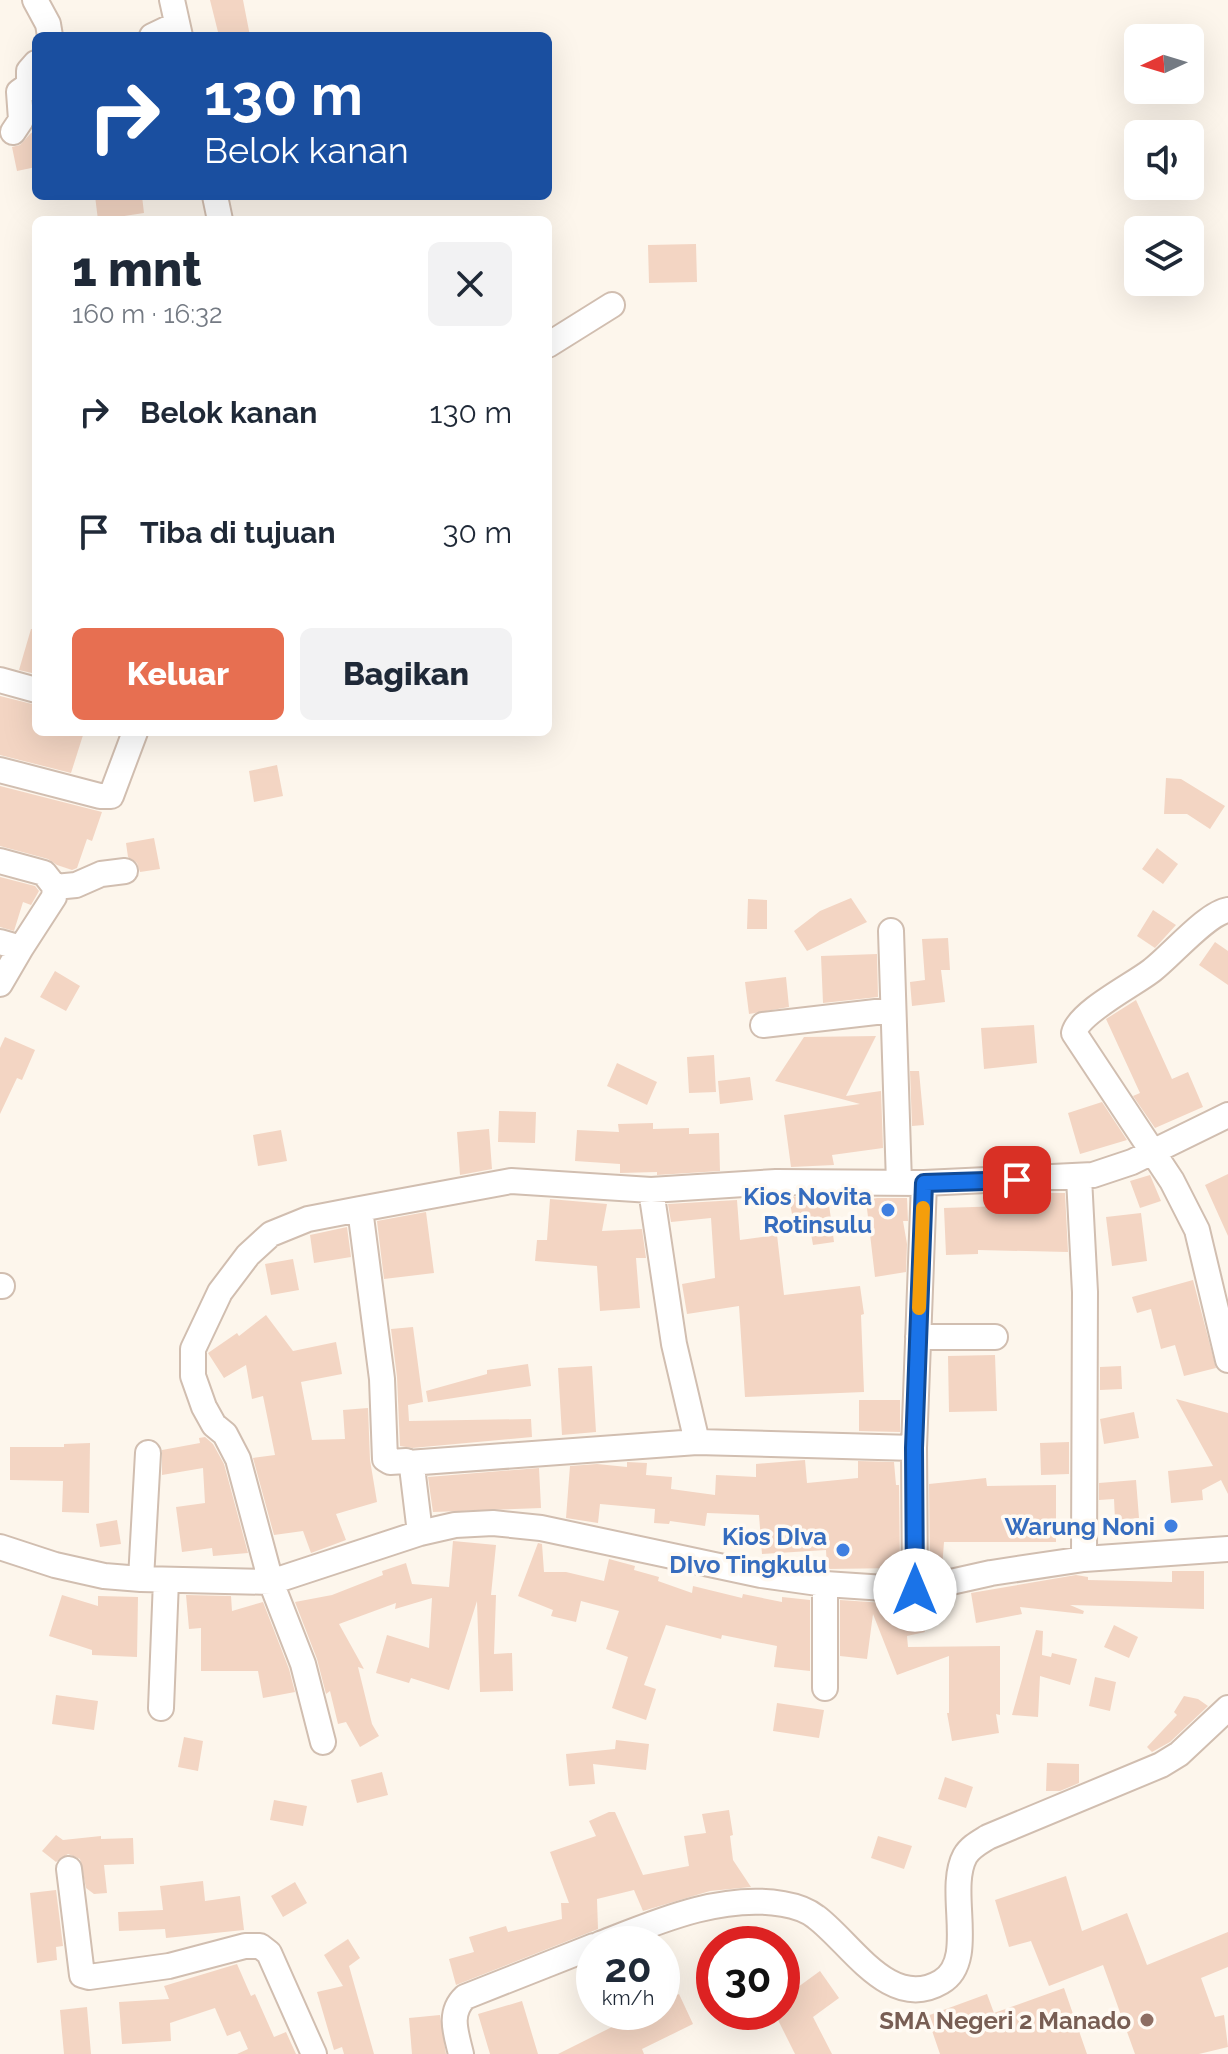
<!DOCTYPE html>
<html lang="id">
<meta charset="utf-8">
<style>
body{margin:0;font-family:Raleway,sans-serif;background:#f2f2f3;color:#1f2937;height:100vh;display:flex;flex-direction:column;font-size:30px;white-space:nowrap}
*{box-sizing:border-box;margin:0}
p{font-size:26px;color:#747a83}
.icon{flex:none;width:44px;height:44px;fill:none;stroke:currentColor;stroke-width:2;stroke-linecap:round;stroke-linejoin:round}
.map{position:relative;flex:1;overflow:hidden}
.sheet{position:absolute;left:32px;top:216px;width:520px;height:520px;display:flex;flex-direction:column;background:#fff;border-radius:12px;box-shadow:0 8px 32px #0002}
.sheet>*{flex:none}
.top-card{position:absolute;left:32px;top:32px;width:520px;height:168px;border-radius:12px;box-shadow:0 8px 32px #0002;background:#1a4fa0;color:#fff;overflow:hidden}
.needle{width:52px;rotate:266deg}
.buttons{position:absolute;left:1124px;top:24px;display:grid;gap:16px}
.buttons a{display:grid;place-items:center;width:80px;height:80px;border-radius:12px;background:#fff;box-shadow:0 8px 32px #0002;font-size:40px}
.speed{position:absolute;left:576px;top:1926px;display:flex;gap:16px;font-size:40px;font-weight:700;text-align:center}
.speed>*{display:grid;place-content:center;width:104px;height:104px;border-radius:50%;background:#fff;box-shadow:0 8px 32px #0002;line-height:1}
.speed small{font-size:20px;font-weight:400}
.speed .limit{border:12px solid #d22;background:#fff;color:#111}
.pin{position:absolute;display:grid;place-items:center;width:68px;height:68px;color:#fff;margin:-34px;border-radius:16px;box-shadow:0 4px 12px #0006}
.me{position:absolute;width:88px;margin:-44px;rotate:0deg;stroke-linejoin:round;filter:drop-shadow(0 0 6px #0008)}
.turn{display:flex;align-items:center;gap:28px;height:168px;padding:0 40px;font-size:36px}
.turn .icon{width:104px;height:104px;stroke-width:2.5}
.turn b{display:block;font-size:56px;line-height:68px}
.round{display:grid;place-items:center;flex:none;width:84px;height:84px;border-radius:12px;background:#f2f2f3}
.head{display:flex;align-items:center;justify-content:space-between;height:136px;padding:0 40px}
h1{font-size:48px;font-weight:800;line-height:60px}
.action{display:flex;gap:16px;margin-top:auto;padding:16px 40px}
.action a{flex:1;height:92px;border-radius:12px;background:#e76f51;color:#fff;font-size:32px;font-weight:800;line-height:92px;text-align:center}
.action a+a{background:#f2f2f3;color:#1f2937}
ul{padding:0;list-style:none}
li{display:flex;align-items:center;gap:24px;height:120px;padding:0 40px}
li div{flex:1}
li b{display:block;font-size:30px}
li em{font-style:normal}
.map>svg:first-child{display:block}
</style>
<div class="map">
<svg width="1228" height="2054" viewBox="0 0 1228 2054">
<rect width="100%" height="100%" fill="#fdf6ec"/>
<path fill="#f3d5c3" d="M210,0H243L250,36H219Z
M36,131V167L17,171L12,147L20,145L31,133Z
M95,196H142L144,213L98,220Z
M696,244L697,282L649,283L648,245Z
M31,629H36V674L19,670Z
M0,696L36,705V732H84L71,773L0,755Z
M277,765L283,796L254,802L249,771Z
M1166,778L1181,779L1225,806L1210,829L1187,814H1164Z
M0,786L102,812L92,841L87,839L77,868L72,870L57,865L48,859L0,846Z
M154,838L160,869L140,872L137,863L128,857L126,843Z
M1157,848L1178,864L1163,884L1142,869Z
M0,877L35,886L39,891L31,905L23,902L14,931L0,927Z
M851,898L867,922L807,951L794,931L820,911Z
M748,899L767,900V929H747Z
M1153,910L1176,925L1155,948L1137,936Z
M948,938L950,970H941L945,1002L912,1006L910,982L925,980L922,939Z
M1215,942L1228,951V985L1199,965Z
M877,954L878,997L823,1003L821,956Z
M55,971L80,986L66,1011L40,997Z
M786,977L789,1007L749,1014L745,982Z
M1136,1000L1172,1079L1188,1072L1203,1107L1155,1128L1133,1096L1140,1093L1106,1019Z
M1034,1025L1037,1063L984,1069L981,1028Z
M876,1036L846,1096L881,1091L883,1148L832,1155L834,1165L791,1167L784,1115L860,1104L775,1081L804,1037Z
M5,1037L35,1050L22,1080L17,1078L0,1114V1048Z
M714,1055L716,1092L689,1093L687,1057Z
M617,1063L657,1082L647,1105L607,1086Z
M910,1071H919L924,1125L912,1126Z
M750,1077L753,1100L720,1104L718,1081Z
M1102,1102L1127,1140L1080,1154L1068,1113Z
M499,1111L536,1112L535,1143L498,1142Z
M653,1123V1129L689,1128V1134L719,1133L720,1171L657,1175V1172L620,1173V1164L575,1161L577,1130L619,1132L618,1124Z
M489,1129L492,1169L460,1175L457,1132Z
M281,1130L287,1161L258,1166L253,1135Z
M1228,1174V1236L1205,1185Z
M1150,1175L1161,1201L1140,1208L1130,1181Z
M1034,1193H1065L1068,1252L978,1250V1254L946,1255L944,1208L1003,1206L1004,1202L1034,1203Z
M789,1197H828L834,1242L813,1245L808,1217L793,1220Z
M877,1198H907L908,1221H903L907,1244L906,1272L875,1277L866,1200Z
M550,1199L607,1204L602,1231L642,1229L646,1258H636L640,1308L600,1311L597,1266L535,1261L537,1240H547Z
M737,1200L740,1240L777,1235L784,1295L860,1286L864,1314L861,1315L864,1392L745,1397L739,1306L687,1314L682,1284L715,1278L711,1218L671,1222L668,1204Z
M426,1212L434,1273L384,1279L377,1221Z
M1141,1213L1147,1261L1112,1266L1106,1217Z
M347,1227L351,1257L314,1263L310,1235Z
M293,1259L299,1290L271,1295L265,1264Z
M1193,1280L1216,1368L1184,1376L1175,1345L1161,1349L1151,1309L1137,1313L1132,1297Z
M266,1315L293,1351L336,1342L342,1374L301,1382L312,1440L345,1439L343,1410L368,1408L370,1460L377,1502L336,1514L346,1540L311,1553L303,1531L274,1535L253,1458L275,1455L263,1396L252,1399L246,1365L224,1378L208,1353L237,1333L239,1336Z
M413,1327L423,1402L408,1405L409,1421L531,1419L532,1437L412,1448L400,1446L397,1377L391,1329Z
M995,1355L997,1411L949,1412L948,1356Z
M528,1364L531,1386L428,1402L426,1391L487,1374V1370Z
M592,1366L596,1432L562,1435L558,1368Z
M1121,1366L1122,1389L1100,1390V1367Z
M1176,1399L1228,1413V1494L1221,1480L1202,1490L1203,1500L1171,1503L1168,1471L1213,1466Z
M859,1400H900V1432L859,1431Z
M1134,1412L1139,1438L1104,1444L1100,1419Z
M205,1437L213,1444L224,1464L248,1553L213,1556L212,1548L182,1552L176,1507L205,1503L203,1468L162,1475V1450L200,1443L199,1438Z
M1069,1442V1474L1041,1475L1040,1443Z
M90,1443L89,1513L62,1512L63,1481L10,1480V1447H64V1444Z
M805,1460L807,1483L858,1478V1461L894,1462L896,1485H899L900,1568L827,1569L826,1550L762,1554L759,1515L707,1513L705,1526L670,1521L669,1524L654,1523L655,1509L600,1504L598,1523L566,1518L570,1466L597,1464L627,1467V1462L647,1463L646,1475L672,1477L671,1489L715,1495L716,1475L756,1477V1464Z
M539,1468L541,1508L433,1512L428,1477Z
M986,1478L987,1486L1056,1485V1542H944L942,1568H930L929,1484Z
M1136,1480L1139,1518L1115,1520L1114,1499L1099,1500V1483Z
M117,1520L121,1544L100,1547L96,1524Z
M453,1541L496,1545L491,1595H496L494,1654L512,1653L513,1691L480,1692L477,1601L449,1690L411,1678L409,1683L376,1673L387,1635L429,1648L432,1598L395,1609L396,1603L339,1624L364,1669L358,1667L372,1724L379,1736L360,1747L346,1722L338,1724L330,1691L326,1694L317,1659L295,1602L332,1595L383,1575L382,1571L406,1563L412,1584L449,1587Z
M538,1543L542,1544L544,1572H566L604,1581L609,1559L635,1566L634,1570L659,1577L658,1581L692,1593L693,1586L742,1598L743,1594L782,1602V1597L810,1600V1671L774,1667L777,1646L722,1635L721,1639L666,1625L644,1685L656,1689L646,1720L612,1708L628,1657L606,1649L619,1611L581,1601L576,1622L551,1616L553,1610L518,1596Z
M1172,1571H1204V1609L1070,1605L1084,1611L1083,1614L1020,1607L1022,1614L976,1623L971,1593L1076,1575L1088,1577V1580L1172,1582Z
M62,1595L98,1606V1596L138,1597L137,1657L92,1655V1650L49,1636Z
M186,1595L231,1596L232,1611L263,1602L289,1669L295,1692L263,1698L258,1671H201V1628L189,1629Z
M840,1600L914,1605L926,1603L928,1616L920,1617L925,1632L907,1636L908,1647L1000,1646V1715L996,1714L999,1733L952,1741L947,1713H949V1656L897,1675L873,1614L867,1659L840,1656Z
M1114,1625L1138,1637L1129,1658L1104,1647Z
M1036,1630L1043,1631L1042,1655L1051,1657L1052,1653L1077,1659L1070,1685L1040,1676L1038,1717L1012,1715Z
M1095,1677L1116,1682L1110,1711L1089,1706Z
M56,1695L98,1701L94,1730L52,1724Z
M1184,1696L1198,1699L1208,1706L1170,1742L1152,1752L1147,1747L1177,1715L1174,1712Z
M777,1703L824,1710L819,1738L773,1731Z
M184,1737L203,1741L198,1771L178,1767Z
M616,1740L649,1744L646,1770L593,1764L595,1784L569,1786L566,1754L615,1749Z
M1047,1763L1079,1764V1783L1060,1791H1046Z
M382,1772L388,1795L357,1803L351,1780Z
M945,1777L973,1787L966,1808L938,1799Z
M274,1800L307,1806L303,1826L270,1820Z
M729,1810L733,1835L730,1836L733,1860L751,1887L710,1891L643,1911L634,1890L597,1899L598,1929L456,1985L449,1959L474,1952L469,1937L506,1926L508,1932L562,1919L561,1903H569L550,1852L596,1836L589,1821L609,1812H615L643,1875L689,1866L684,1836L706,1833L702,1814Z
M56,1835L63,1840L101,1836V1839L133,1838L134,1864L104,1865L107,1893L94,1894L86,1888L80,1859L68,1854L56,1862L42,1851Z
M878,1836L912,1846L904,1869L871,1858Z
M1066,1876L1082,1931L1127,1913L1147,1965L1228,1932V1967L1201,1978L1215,2017L1224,2015L1228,2047L1199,2054H1135L1103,1965L1049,1986L1031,1941L1009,1947L995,1900Z
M203,1881L205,1901L240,1896L244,1930L166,1938L165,1929L119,1931L118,1912L163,1910L160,1886Z
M295,1882L307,1903L283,1917L271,1896Z
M56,1890L63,1946L56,1947L57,1960L37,1963L30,1893Z
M348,1939L360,1958L349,1966L374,2054H344L342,2047L334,2050L317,1992L343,1986L324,1955Z
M782,1956L798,1987L820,1971L839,1998L813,2017L832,2054H795L774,2012H782Z
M237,1964L251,1996L255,1994L274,2037L286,2032L296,2054H237L248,2049L240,2031L227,2036L215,2008L170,2023L171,2041L122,2044L119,2002L169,1999L164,1986Z
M1064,1988L1087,2054H940L927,2016L987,1994L994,2013Z
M679,1994L693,2024L642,2049L644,2054H558L642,2012H662V2002Z
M522,2001L538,2054H490L478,2014Z
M87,2007L91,2054H64L60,2010Z
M440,2015L446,2054H412L409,2018Z"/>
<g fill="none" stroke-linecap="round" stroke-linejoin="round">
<g stroke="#d1beb0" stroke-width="28">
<path id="minor" d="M35,0L48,24L50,36
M172,0L180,36
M152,36L177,24
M29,87V71L36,63
M13,132L21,120L19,92L26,87L36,88
M215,196L220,220
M548,345L612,305
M0,680L36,690
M0,770L100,796H111L135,732
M0,861L44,873L55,887L54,897L21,948
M55,887L76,885L101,874L125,871
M1228,910C1207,913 1171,956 1151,971C1133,985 1079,1012 1074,1033L1172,1181L1197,1230L1228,1360
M891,931L899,1183
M0,942L21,948L0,984
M763,1025L893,1010
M1228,1115L1132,1162L1093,1175L924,1183L914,1448L915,1590L991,1573L1084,1559L1228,1549
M1079,1178L1085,1292L1084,1559
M651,1190L674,1344L697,1442
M0,1286H2
M918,1337H995
M408,1463L697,1442L914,1448
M420,1533L412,1467L406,1461L390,1462L385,1459L382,1379L360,1209L511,1181L651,1190L776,1182L924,1183
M0,1547L55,1565L104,1576L141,1579L271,1582L420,1533L455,1525L493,1523L541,1528L761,1575L825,1584L915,1590
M141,1579L148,1453
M825,1584V1688
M161,1708L166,1580
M323,1742L303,1664L271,1582L238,1459L225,1434L214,1425L204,1407L193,1376V1349L220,1292L248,1255L271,1234L308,1219L360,1209
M69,1869L82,1975L89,1977L169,1966L245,1946H260L269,1953L314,2054
M600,1944C656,1922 722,1893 783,1904C795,1906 806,1909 816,1917C851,1943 890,2012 941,1982C978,1961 946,1891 965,1856C970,1847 980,1842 988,1837L1161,1765L1179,1754L1228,1708
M461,2054C456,2033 448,2013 465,1997L594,1946"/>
</g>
<use href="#minor" stroke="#fff" stroke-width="24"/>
</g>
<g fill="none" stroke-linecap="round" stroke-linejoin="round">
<g stroke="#114b97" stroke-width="20">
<path id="route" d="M915,1590L914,1448L924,1183L1017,1180"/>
</g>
<use href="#route" stroke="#1a73e8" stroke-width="14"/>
<path stroke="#f59e0b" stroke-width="14" d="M919,1308L923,1208"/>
</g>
<g fill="#3f7fe0" stroke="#fffaf3" stroke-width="3">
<circle cx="888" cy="1210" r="8"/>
<circle cx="1171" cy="1526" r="8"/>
<circle cx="843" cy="1550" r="8"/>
</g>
<circle fill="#8d6e63" stroke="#fffaf3" stroke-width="3" cx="1147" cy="2020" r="8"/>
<g text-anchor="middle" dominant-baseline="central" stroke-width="7" stroke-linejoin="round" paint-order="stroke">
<g font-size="24" font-weight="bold" fill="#366cbe" stroke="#fffaf3" text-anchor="end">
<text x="872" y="1196">Kios Novita<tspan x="872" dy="28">Rotinsulu</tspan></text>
<text x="1155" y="1526">Warung Noni</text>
<text x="827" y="1536">Kios DIva<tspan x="827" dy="28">DIvo Tingkulu</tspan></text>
</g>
<g font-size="24" font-weight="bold" fill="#785e54" stroke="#fffaf3" text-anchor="end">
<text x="1131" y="2020">SMA Negeri 2 Manado</text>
</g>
</g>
</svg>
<div class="buttons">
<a><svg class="needle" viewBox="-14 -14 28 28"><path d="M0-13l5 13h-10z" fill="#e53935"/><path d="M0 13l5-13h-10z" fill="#747a83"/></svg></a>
<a><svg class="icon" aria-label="sound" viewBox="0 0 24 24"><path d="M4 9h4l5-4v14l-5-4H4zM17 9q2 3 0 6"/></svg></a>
<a><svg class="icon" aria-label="layers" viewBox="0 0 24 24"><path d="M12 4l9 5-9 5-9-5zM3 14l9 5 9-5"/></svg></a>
</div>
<div class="speed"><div>20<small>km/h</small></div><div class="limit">30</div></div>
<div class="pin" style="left:1017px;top:1180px;background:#d93025"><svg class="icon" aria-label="arrive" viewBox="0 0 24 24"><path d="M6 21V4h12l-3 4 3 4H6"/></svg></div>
<svg class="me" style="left:915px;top:1590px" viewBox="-20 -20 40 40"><circle r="19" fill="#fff"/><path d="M0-13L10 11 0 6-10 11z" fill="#1a73e8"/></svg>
<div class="top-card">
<div class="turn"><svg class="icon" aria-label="right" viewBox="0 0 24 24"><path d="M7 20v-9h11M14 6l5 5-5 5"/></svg><div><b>130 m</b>Belok kanan</div></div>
</div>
<section class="sheet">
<div class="head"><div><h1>1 mnt</h1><p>160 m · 16:32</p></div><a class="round"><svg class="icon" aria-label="close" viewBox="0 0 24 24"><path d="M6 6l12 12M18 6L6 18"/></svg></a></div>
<ul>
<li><svg class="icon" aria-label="right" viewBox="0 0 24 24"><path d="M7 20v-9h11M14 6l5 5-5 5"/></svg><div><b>Belok kanan</b></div><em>130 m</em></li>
<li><svg class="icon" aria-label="arrive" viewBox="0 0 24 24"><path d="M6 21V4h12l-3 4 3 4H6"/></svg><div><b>Tiba di tujuan</b></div><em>30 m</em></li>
</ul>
<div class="action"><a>Keluar</a><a>Bagikan</a></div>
</section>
</div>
